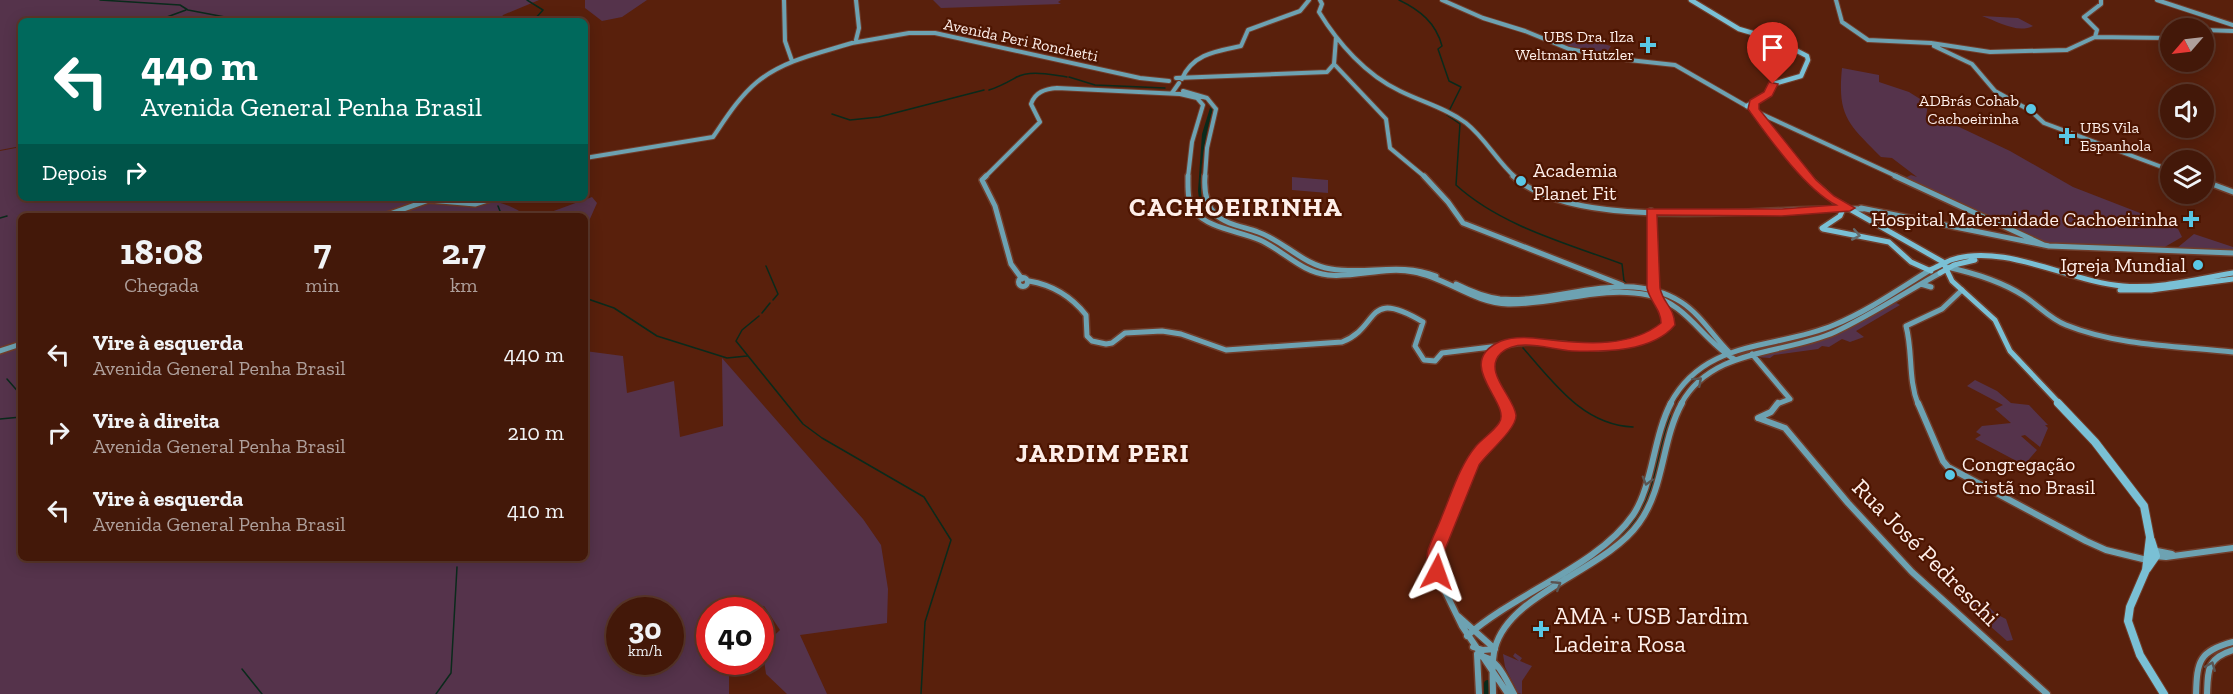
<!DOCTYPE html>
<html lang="pt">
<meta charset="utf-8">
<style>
body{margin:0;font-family:"Zilla Slab",serif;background:#4a2112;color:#f1f3f6;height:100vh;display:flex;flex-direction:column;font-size:22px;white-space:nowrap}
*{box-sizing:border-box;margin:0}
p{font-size:20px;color:#afa09c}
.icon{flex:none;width:33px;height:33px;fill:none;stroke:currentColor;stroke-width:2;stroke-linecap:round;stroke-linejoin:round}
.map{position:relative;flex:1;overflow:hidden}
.details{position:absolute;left:18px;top:213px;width:570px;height:348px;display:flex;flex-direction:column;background:#431809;border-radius:9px;box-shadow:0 3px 15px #0003,0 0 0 2px #5b372a}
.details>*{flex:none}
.banner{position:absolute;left:18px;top:18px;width:570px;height:183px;border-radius:9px;box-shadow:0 3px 15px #0003,0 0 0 2px #5b372a;background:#00695c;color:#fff;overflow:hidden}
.needle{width:39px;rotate:242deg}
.tools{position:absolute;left:2160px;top:18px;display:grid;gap:12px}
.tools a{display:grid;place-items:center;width:54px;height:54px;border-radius:50%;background:#431809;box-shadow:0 3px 15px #0003,0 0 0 2px #5b372a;font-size:30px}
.speed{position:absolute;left:606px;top:597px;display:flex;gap:12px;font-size:30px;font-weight:700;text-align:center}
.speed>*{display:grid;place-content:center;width:78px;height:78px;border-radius:50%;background:#431809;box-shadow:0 3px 15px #0003,0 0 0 2px #5b372a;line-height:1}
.speed small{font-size:15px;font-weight:400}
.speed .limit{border:9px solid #d22;background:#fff;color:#111}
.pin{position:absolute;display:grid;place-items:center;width:51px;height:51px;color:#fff;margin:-62px -26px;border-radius:50% 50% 50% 0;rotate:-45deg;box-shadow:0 0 6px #0007}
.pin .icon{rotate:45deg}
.me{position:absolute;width:66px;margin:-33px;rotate:4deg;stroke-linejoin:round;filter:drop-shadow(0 0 4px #0008)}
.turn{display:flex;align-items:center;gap:21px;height:126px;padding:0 24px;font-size:27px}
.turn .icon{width:78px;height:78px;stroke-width:2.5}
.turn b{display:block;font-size:42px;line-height:51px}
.then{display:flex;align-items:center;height:57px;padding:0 24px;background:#0003;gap:12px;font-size:22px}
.eta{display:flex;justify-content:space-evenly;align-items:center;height:102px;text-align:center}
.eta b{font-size:36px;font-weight:700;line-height:42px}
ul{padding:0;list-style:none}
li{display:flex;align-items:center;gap:18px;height:78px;padding:0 24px}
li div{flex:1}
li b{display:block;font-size:22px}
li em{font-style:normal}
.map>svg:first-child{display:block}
</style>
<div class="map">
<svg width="2233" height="694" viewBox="0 0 2233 694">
<rect width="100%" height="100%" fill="#59200c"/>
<path fill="#55334b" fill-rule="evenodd" d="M0,0H539L503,15L499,21H21V146L0,150Z
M585,0H647L622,17L602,21L585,8Z
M933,0H1061L1058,2L1061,4L941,8Z
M1982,16L2018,18L2033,26C2017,34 1997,21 1982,16Z
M1586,39L1611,46L1606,54L1565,45Z
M1842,68L1879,75V82L1909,92L1928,104L1926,117L1955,125L2010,151L2073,187L2171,225L2178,229L2182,237L2163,248L2046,244L1903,179L1911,175L1917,177L1892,158L1881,157C1849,124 1837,117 1842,68Z
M21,147V198H348L347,201C390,200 496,186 525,216H21V558H585V351L623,356L627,393L674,381L680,437L723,426L722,358L863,519L881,545L888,589L887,623L800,635L827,694H787L766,674L762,647L780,630L764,606L757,610H710V662H729V694H0V151ZM620,610H670V662H620Z
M1292,177L1328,180V193L1292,190Z
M592,197L597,203L585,230V216H540Z
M2194,234L2233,247V252L2177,248Z
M1893,301L1900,305L1856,331L1864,337L1850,342L1842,339L1829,347L1822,346L1818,349L1774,355L1770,358L1755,357L1839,334Z
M1975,380L1997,391L2011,403L2029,405L2048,425H2045L2048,428L2040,447L2025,435L2021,436L2037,450L2024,465L1975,439L1981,435L1976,432L1982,426L2011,423L1995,409L2003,405L1967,386Z
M1956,596L1986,604L1996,614L2006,619L2013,640L2007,641Z
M1515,653L1522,658L1520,661L1532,666L1522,681V694L1518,693L1505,667L1503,654L1519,661L1513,656Z"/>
<path fill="#0a2a1b" d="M1210,108L1213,109C1205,134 1197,180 1203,206C1219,229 1256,228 1277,245L1212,218L1200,206L1198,191L1202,134Z"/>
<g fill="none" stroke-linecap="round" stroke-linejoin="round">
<path stroke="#0a2a1b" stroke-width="1.5" d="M100,0L180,5L188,10L246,21
M527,0L543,10L533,21
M1399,0C1420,10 1436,23 1442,46L1438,49L1449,81L1461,87L1447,115L1460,124L1456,185C1501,226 1566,243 1622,264L1624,281L1628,285
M156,21L186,10
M1069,77L1095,85L1165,88
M989,90C999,87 1006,83 1015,78C1030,69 1051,75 1067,77
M1202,98L1208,101L1212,109
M832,114L850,120L879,117L984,90
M498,206L502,216
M0,218L7,216
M766,266L778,294L773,300
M585,298L614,308L657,336L727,358L747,356
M762,313L770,303
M759,316L742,330L736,341L803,424L822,438L924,497L951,540L925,622L921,694
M1523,348C1554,383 1583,425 1633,427
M7,379L21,395
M0,419L21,417
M242,669L262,694
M436,694L451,673L457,567"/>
<path stroke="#0a2a1b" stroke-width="8" d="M1601,551C1654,509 1652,478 1667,417
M1488,684V694"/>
<g stroke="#703d2b" stroke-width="6">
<path id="secondary-far2" d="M784,0L785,41L792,61
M856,0L859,28L856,40
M1320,0L1322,4L1319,12C1338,43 1366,75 1400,91C1422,102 1446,108 1466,123C1485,138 1497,161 1515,177
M1442,0L1483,18L1525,31L1569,49L1629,60L1675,65L1755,111L1898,177
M1836,0L1842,22L1868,40L1931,43L1990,52L2067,50L2095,37L2166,38L2170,36
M2157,0L2233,25
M2204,30L2233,31
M2095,37L2097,30L2084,17L2101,4V0
M852,43L909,33H935L1140,78L1169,81
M1934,46L1972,64L1995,91L2031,111L2044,123L2170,170
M1334,64L1386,119L1390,148L1425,177
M1176,78L1327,72L1334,64L1336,38
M1182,79C1192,54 1217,51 1241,46L1248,30L1300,11L1309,0
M1183,91L1207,98L1216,109
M1172,93L1179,83
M585,158L713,137C726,118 739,97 757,82C784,60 820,53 852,43
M985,177L1040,122L1031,104C1035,92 1045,89 1057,88L1180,94L1197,98L1203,105L1192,142L1188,177
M1205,177L1207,148L1216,109"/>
</g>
<g stroke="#703d2b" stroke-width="8">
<path id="secondary-far1" d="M986,176L982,180L995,206L1011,264L1022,279
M1188,176C1188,187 1187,201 1194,211C1209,229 1240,231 1260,240C1284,251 1301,272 1328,275C1357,278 1385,266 1414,272C1447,278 1474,303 1508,304C1555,305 1601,285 1648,295C1687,303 1702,340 1734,359
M1205,176C1204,189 1206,205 1216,215C1227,225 1245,227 1258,232C1284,241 1303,265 1331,269C1368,275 1399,262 1436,276
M1424,176L1448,202L1463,223L1622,285
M1513,176C1578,236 1776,205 1863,209
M1895,176L2044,245
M2204,181L2233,192
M1861,208L2049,246L2233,253
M384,216L429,200L475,204L494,198
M1947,267C1974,273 2001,281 2024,296C2038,305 2050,319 2066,325C2118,346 2177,346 2233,352
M1018.5 282a4.5 4.5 0 1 1 9 0a4.5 4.5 0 1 1-9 0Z
M1029,281C1053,285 1071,296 1086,315L1087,336L1092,341L1106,344L1112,343L1125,333L1162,331L1181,334L1226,350L1342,342C1381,327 1364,287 1423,322L1415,346L1424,360L1435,361L1442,353L1499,346
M1456,284C1470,291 1484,297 1500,299C1560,304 1625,267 1681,302C1700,314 1713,336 1729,352
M1921,284L1931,287
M0,351L21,344
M1752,354L1790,399L1777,404
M1505,404C1499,392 1488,381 1488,367C1486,326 1575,348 1598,348C1617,347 1636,345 1652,337C1661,332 1668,328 1669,317L1655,296L1654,289L1651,211
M1670,404C1705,338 1775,350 1834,325C1868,311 1899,289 1930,270
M1681,404C1712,347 1784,355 1835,332C1871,315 1906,292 1940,273
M1918,404C1908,379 1913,352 1906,326L1942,309L1962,290"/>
</g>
<g stroke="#703d2b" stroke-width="9">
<path id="secondary" d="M1505,403L1508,410L1507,423L1480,451L1472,462L1436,552L1437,569L1443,587L1462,626L1508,694
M1918,403L1943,461L1948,467L2086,541L2106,550L2147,560
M1758,418L1771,412L1778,403
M1758,418L1785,428L1848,503L1912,572L2047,694
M2152,550L2172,554
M2155,556L2166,557L2233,548
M1458,616L1495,649
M1467,636C1515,593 1598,566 1633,515C1653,485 1653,437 1671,403
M1473,647L1483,650L1495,649
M1477,654L1479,694
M1479,656C1497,656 1506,680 1514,694
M1493,694C1493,679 1491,662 1495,648C1509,593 1606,570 1639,523C1665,487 1661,441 1682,403
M2196,694C2197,661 2199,651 2233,642
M2207,694C2208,669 2207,658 2233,650"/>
</g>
<g stroke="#703d2b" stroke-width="7">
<path id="primary-far2" d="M1691,0L1739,29L1776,40L1807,56L1808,60L1801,76L1773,84L1768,94L1747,106
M1753,103L1755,111L1808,177"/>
</g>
<g stroke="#703d2b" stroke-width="8">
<path id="primary-far1" d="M1807,176L1843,209L1840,216L1822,228
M1832,199L1943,262L1952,281L1995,320L2010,351L2060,404
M1823,229L1889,242L1911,262L1931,271
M1930,270C1937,267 1944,263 1951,260C2003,242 2070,282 2123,286C2160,289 2197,279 2233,273
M1940,273L1954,265L1975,260
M2120,290H2151L2233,279"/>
</g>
<g stroke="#703d2b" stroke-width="10">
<path id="primary" d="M2058,403L2095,442L2144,506L2150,537L2146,570L2130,607L2128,621L2140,655L2164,694
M2147,569L2156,556L2151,540"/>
</g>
<use href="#secondary-far2" stroke="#6da2b2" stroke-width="4"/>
<use href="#secondary-far1" stroke="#6da2b2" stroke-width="5"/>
<use href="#secondary" stroke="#6da2b2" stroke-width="6"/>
<use href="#primary-far2" stroke="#7ac0d5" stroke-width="4.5"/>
<use href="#primary-far1" stroke="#7ac0d5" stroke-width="5"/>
<use href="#primary" stroke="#7ac0d5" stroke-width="8"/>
</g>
<defs><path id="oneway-chevron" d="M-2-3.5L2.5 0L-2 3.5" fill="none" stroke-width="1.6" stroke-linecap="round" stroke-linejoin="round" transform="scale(1.5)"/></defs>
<use stroke="#646a6b" href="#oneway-chevron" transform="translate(1856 235) rotate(11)"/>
<g stroke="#5b5451">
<use href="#oneway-chevron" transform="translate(1698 381) rotate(-42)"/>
<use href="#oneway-chevron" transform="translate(1647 481) rotate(106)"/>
<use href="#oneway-chevron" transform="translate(1557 585) rotate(-32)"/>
<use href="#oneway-chevron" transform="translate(2211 666) rotate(-68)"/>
</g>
<path fill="#d93025" stroke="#8d1f18" stroke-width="1.5" d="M1769,82L1778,84L1772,96L1759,104V109L1816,180L1834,196L1855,208L1850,211L1782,216L1657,215L1660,288C1663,304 1674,306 1675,325C1653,352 1604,352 1572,351C1551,350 1519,337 1501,353C1482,371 1514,397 1516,415C1517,429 1487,453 1479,465L1444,552L1445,572L1443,576L1437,578L1431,576C1427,570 1426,557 1428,550C1432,538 1438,527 1442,516C1452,492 1460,465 1476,446C1483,438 1493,432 1499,423C1513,404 1451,363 1501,341C1517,335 1535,338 1551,340C1588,344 1631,347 1661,323C1661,309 1650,302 1647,288V209H1782L1836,205C1805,189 1769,138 1748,109L1750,100L1764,92Z"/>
<g fill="#5ac8e6" stroke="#4d1501" stroke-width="2">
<path d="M1645 36h6v6h6v6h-6v6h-6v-6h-6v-6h6z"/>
<circle cx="2031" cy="109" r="6"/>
<path d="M2064 127h6v6h6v6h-6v6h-6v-6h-6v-6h6z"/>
<circle cx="1521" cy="181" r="6"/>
<path d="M2188 210h6v6h6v6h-6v6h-6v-6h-6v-6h6z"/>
<circle cx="2198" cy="265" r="6"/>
<circle cx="1950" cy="475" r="6"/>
<path d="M1538 620h6v6h6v6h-6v6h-6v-6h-6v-6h6z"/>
</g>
<g text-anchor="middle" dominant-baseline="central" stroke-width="4.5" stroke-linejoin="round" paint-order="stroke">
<g font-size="16" fill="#feefea" stroke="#4d1501" text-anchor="end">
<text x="1634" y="36">UBS Dra. Ilza<tspan x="1634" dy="18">Weltman Hutzler</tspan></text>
<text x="2019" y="100">ADBrás Cohab<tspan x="2019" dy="18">Cachoeirinha</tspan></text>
<text x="2080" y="127" text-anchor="start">UBS Vila<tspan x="2080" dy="18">Espanhola</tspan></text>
</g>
<g font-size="16" fill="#feefea" stroke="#4d1501">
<text transform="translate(1021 40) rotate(12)">Avenida Peri Ronchetti</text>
</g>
<g font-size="20" fill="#feefea" stroke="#4d1501" text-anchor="start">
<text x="1533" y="170">Academia<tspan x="1533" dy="23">Planet Fit</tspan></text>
<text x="2178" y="219" text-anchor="end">Hospital Maternidade Cachoeirinha</text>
<text x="2186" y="265" text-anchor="end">Igreja Mundial</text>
<text x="1962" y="464">Congregação<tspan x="1962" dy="23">Cristã no Brasil</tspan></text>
</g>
<g font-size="24" fill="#feefea" stroke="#4d1501">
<text transform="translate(1926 552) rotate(45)">Rua José Pedreschi</text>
</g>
<g font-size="24" fill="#feefea" stroke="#4d1501" text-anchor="start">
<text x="1554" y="615">AMA + USB Jardim<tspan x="1554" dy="28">Ladeira Rosa</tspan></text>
</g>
<g font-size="26" font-weight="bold" letter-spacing="1.5" fill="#feefea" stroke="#4d1501">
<text x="1236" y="207">CACHOEIRINHA</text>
<text x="1103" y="453">JARDIM PERI</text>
</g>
</g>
</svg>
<div class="tools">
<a><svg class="needle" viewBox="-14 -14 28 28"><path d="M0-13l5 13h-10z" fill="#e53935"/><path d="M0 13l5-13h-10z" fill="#afa09c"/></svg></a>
<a><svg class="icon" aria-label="sound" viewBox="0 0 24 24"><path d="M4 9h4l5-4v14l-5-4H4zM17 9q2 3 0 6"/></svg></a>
<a><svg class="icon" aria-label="layers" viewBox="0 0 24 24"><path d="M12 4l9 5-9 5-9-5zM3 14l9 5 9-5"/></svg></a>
</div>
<div class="speed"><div>30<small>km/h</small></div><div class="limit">40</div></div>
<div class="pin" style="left:1773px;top:84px;background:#d93025"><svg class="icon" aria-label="arrive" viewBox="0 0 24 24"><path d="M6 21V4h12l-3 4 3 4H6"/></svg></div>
<svg class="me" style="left:1437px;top:572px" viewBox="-20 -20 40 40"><path d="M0-17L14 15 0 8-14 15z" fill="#d93025" stroke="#fff" stroke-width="4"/></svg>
<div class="banner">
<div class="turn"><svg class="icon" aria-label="left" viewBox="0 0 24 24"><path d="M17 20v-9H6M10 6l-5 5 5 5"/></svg><div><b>440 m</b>Avenida General Penha Brasil</div></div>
<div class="then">Depois<svg class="icon" aria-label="right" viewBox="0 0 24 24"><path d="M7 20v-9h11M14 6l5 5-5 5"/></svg></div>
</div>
<section class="details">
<div class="eta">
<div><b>18:08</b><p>Chegada</p></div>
<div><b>7</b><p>min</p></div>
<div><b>2.7</b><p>km</p></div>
</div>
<ul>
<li><svg class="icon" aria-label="left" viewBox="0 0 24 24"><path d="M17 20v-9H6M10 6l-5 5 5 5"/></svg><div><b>Vire à esquerda</b><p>Avenida General Penha Brasil</p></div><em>440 m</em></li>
<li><svg class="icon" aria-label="right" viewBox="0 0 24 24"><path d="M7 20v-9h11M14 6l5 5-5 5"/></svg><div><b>Vire à direita</b><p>Avenida General Penha Brasil</p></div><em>210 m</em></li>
<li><svg class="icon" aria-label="left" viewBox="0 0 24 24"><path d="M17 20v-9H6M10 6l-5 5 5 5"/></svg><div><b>Vire à esquerda</b><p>Avenida General Penha Brasil</p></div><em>410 m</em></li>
</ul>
</section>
</div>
